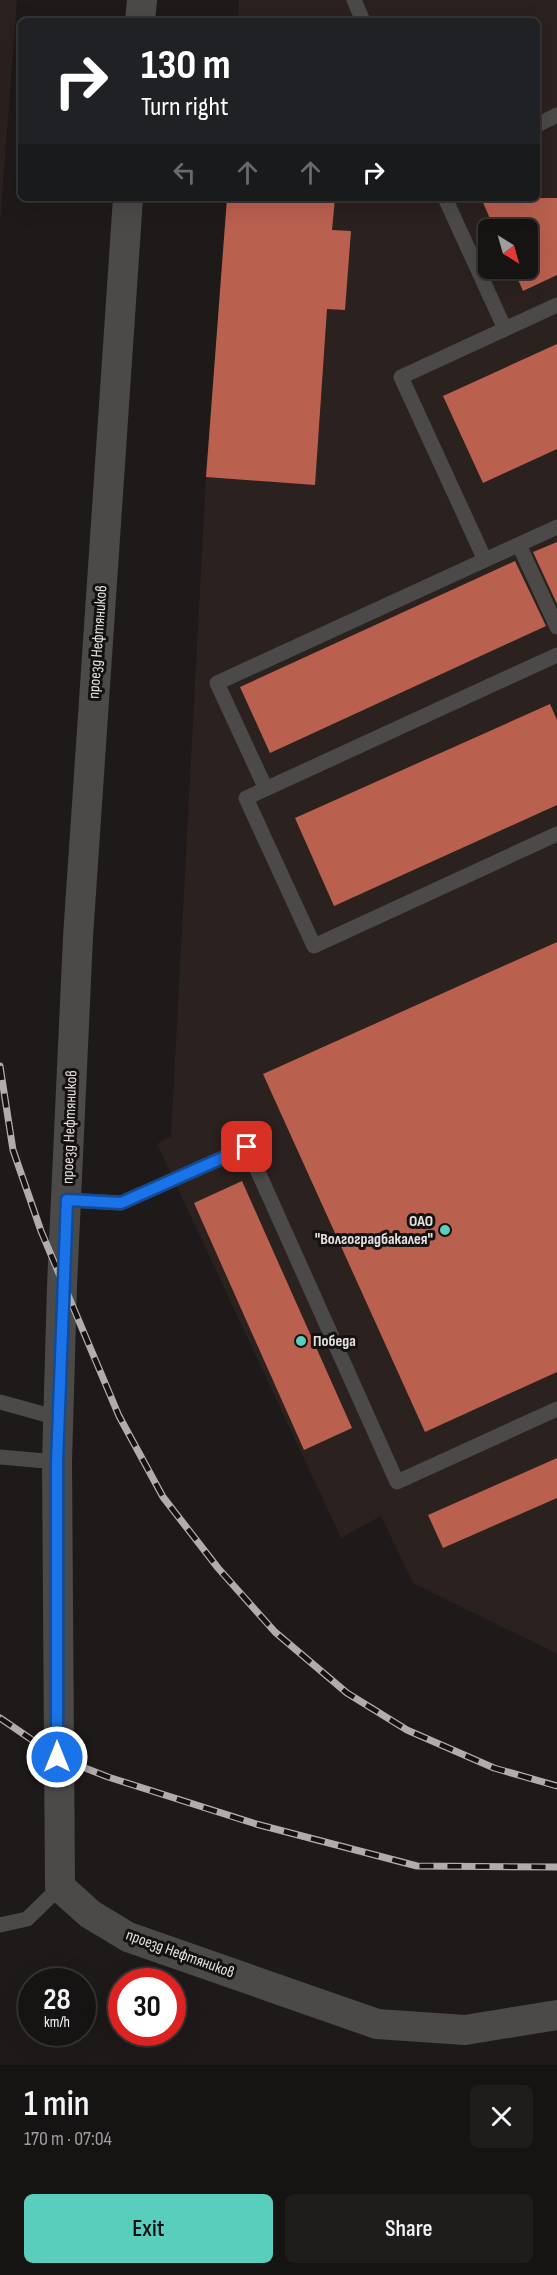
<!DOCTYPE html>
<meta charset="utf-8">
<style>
body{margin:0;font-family:"Sofia Sans Condensed",sans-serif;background:#1f1d1c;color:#f1f3f6;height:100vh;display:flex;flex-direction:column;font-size:22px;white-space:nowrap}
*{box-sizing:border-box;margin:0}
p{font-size:20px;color:#9e9ea0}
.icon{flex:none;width:33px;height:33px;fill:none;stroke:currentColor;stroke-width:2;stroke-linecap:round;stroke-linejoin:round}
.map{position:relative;height:2065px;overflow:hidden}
.panel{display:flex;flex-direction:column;background:#161413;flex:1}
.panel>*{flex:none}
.top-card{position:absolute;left:18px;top:18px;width:522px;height:183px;border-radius:9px;box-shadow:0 6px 24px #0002,0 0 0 2px #353333;background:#202124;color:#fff;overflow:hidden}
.needle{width:39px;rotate:143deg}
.tools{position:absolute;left:478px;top:219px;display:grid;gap:12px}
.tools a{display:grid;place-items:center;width:60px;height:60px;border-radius:9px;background:#161413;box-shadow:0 6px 24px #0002,0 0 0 2px #353333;font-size:30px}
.speed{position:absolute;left:18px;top:1968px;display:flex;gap:12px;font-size:30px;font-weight:700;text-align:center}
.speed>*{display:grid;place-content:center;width:78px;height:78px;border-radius:50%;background:#161413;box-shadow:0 6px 24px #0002,0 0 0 2px #353333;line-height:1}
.speed small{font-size:15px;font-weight:400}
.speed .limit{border:9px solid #d22;background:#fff;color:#111}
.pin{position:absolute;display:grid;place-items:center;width:51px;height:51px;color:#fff;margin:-26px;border-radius:12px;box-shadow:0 3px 9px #0006}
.me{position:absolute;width:66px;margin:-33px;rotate:0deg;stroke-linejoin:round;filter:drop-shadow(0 0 4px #0008)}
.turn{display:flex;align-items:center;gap:21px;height:126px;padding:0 24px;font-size:27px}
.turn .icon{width:78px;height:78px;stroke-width:2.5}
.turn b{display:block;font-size:42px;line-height:51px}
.lanes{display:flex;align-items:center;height:57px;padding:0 24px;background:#0003;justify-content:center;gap:30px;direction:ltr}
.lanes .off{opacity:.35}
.round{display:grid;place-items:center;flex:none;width:63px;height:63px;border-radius:9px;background:#1f1d1c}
.overview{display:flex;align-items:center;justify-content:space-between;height:102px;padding:0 24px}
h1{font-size:36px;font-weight:600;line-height:45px}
.cta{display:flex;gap:12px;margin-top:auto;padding:12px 24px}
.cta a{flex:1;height:69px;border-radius:9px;background:#5acebd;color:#111;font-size:24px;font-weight:600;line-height:69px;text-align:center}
.cta a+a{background:#1f1d1c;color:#f1f3f6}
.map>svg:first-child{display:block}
</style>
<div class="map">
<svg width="557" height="2065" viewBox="0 0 557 2065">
<rect width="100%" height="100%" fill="#1e1a19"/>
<path fill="#2b211f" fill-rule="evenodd" d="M0,0H17L0,223Z
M239,0H557V1654L413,1583L381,1516L341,1538L157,1144L171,1136L206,477L227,198H537V21H238ZM489,230H528V268H489Z"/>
<path fill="#ba604f" d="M227,198H335L332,230L351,231L345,310L327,309L315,485L206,477Z
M481,198H557V275L523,291L513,268H528V230H495Z
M557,344V449L483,483L443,396Z
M557,542V604L533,552Z
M515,561L546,626L270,753L240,687Z
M550,704L557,720V805L334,906L295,818Z
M557,942V1372L425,1432L263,1074Z
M242,1181L352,1428L304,1450L194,1203Z
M557,1458V1498L443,1548L428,1515Z"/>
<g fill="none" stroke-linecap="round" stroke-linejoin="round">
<path stroke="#4c4949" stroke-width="15" d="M354,0L363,21
M537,125L557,115
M445,198L505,329
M519,545L557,627
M485,560L401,377L557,305
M557,655L246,798L314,946L557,834
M266,789L217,683L557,527
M67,1200L121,1203L247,1147L397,1482L557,1409
M0,1402L58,1418
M0,1457L57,1462
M0,1925L27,1919L60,1887"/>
<path stroke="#4c4949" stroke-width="30" d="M140,21L142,0
M128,198L78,937L62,1286L57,1462L60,1887L90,1914L128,1937L377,2024L465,2030L557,2015"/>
<g stroke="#b1adac" stroke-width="7">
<path id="rail" d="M0,1066L13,1150L41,1231L119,1416L163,1497L218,1568L275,1632L347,1693L407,1730L494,1768L557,1786
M0,1718L57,1757L108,1777L256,1824L417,1866L557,1867"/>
</g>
<use href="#rail" stroke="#151110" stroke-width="4.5" stroke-dasharray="14" stroke-linecap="butt"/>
</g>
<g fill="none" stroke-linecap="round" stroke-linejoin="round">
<g stroke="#114b97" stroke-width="15">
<path id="route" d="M57,1757V1462L67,1200L121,1203L247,1147"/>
</g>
<use href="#route" stroke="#1a73e8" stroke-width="10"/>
</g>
<g fill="#5acebd" stroke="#151110" stroke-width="2">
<circle cx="445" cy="1230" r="6"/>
<circle cx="301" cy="1341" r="6"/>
</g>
<g text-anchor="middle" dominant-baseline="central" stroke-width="6" stroke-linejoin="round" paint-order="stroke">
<g font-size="16" fill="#e4e1e0" stroke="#151110">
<text transform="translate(98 642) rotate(-86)">проезд Нефтяников</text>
<text transform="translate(70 1127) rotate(-88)">проезд Нефтяников</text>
<text transform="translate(180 1954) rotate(20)">проезд Нефтяников</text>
</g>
<g font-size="16" font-weight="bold" fill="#e4e1e0" stroke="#151110" text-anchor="end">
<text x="433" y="1221">ОАО<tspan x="433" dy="18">"Волгоградбакалея"</tspan></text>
<text x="313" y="1341" text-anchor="start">Победа</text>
</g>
</g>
</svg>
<div class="tools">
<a><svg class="needle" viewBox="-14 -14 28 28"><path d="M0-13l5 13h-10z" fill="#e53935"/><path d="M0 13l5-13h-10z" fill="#9e9ea0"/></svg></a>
</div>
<div class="speed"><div>28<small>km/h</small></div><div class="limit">30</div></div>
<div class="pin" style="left:247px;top:1147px;background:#d93025"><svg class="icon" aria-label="arrive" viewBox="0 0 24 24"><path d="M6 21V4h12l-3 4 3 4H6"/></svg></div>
<svg class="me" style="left:57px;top:1757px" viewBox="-20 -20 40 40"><circle r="17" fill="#1a73e8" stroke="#fff" stroke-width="3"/><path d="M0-11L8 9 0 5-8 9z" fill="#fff"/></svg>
<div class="top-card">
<div class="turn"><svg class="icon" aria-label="right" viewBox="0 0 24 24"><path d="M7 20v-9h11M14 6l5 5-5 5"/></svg><div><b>130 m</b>Turn right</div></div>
<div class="lanes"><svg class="icon off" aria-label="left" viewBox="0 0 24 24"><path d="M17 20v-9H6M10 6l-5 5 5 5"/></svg><svg class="icon off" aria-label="ahead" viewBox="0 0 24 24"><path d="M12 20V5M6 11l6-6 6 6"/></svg><svg class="icon off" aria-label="ahead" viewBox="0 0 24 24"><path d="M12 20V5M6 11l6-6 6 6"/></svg><svg class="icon" aria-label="right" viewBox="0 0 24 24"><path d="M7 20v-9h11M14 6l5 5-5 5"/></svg></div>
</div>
</div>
<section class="panel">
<div class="overview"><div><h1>1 min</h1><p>170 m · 07:04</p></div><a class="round"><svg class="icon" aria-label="close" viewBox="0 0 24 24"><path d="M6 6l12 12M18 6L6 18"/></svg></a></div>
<div class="cta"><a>Exit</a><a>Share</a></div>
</section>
